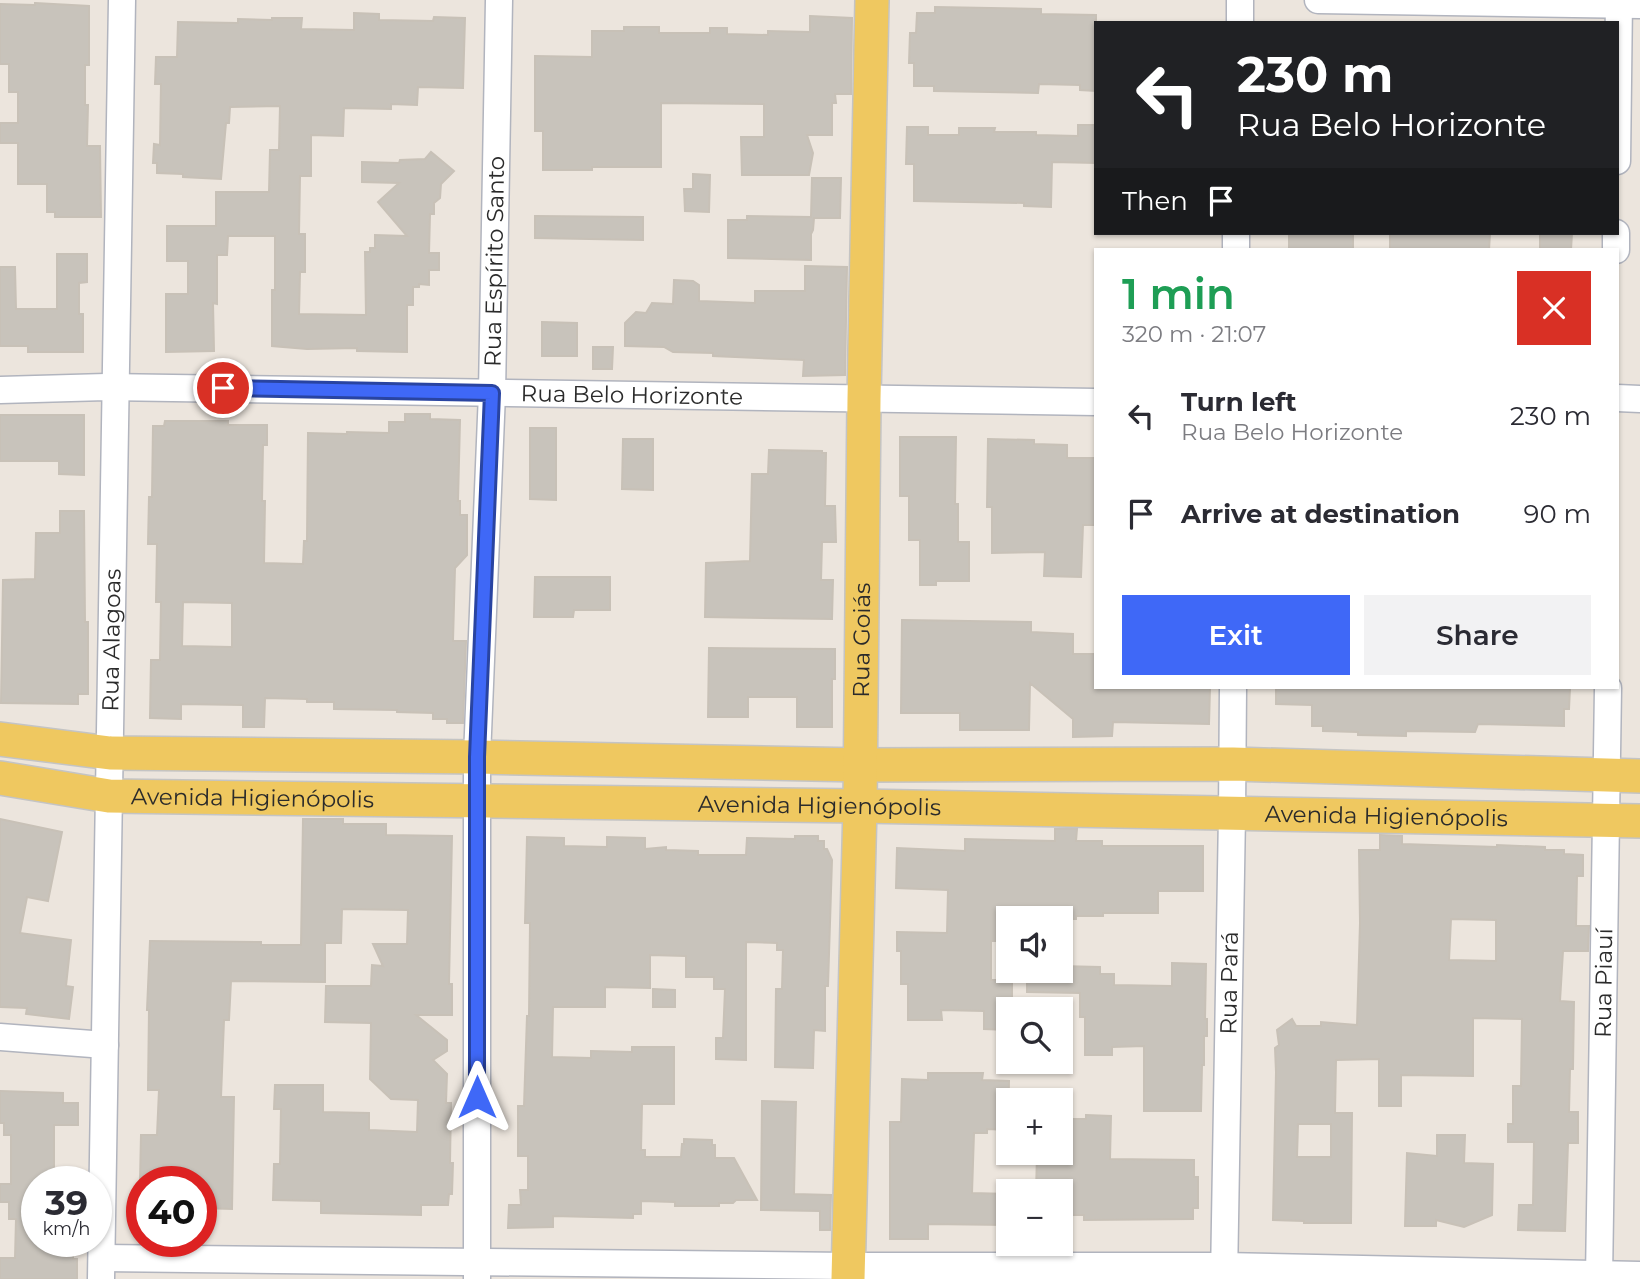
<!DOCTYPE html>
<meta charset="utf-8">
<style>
body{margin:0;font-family:Montserrat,sans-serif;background:#f2f2f3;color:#2b2b33;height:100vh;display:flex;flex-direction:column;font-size:26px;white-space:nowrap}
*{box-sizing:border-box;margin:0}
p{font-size:23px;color:#7c7c81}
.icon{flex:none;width:38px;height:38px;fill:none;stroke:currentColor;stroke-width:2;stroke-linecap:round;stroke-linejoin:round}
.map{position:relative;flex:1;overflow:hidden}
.drawer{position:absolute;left:1094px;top:248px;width:525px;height:441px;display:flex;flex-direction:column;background:#fff;border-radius:0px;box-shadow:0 2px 5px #0004}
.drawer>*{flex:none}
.banner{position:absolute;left:1094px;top:21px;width:525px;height:214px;border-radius:0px;box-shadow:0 2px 5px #0004;background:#202124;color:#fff;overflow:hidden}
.buttons{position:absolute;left:996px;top:906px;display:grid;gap:14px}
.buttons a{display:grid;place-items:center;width:77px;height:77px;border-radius:0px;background:#fff;box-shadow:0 2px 5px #0004;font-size:35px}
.speed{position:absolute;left:21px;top:1166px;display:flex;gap:14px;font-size:35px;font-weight:700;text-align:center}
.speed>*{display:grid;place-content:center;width:91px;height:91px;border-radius:50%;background:#fff;box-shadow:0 2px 5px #0004;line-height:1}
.speed small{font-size:18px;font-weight:400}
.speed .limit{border:10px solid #d22;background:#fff;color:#111}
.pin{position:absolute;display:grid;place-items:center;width:60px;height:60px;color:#fff;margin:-30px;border:4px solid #fff;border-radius:50%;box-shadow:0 2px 7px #0007}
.me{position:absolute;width:77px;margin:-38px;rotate:0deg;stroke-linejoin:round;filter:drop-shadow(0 0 5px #0008)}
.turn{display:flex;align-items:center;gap:24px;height:147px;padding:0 28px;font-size:32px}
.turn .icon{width:91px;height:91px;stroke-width:2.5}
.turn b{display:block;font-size:49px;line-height:60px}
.then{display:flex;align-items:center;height:66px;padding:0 28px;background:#0003;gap:14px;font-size:26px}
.round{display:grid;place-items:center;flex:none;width:74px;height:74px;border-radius:0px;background:#f2f2f3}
.headline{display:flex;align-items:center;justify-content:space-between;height:119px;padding:0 28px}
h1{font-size:42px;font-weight:600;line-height:52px;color:#1e9e55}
.primary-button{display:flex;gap:14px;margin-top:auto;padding:14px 28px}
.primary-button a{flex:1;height:80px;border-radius:0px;background:#3f68f7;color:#fff;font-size:28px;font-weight:600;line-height:80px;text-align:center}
.primary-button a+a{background:#f2f2f3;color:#2b2b33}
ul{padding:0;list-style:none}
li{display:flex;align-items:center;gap:21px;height:98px;padding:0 28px}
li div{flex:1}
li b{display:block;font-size:26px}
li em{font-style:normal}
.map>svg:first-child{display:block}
</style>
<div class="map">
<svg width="1640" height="1279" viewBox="0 0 1640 1279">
<rect width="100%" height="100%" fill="#ece5dd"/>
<path fill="#c8c3bb" stroke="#c8c1b7" stroke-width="2" fill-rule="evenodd" d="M35,3L89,6V65H85V105H88L87,146H100L101,217H55V212H47V184H18V143H0V123H18V92H9V64H0V4L35,5Z
M935,7L1041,9V14L1096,15V91L1080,90V85L1039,84L1038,93L934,91V86H914V63H909L910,33H916L917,13H935Z
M354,13L379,14V20L433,21L434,17L465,18L463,88L418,87L417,105L391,104V109L344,108L343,136L311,135V176H300L299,234H305V272H300L299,314L366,315L365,252H370V248H375V235L407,236L378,202L399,183L362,182V162L399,163L400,160L425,159L431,152L454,171L441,184L440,198L434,203V214H430L429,253H439V270H429V285L419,284V287H413V305H407V352L357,351V348L307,349L272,346V290H275V236H228L227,255H217V304L213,303L214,351L166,352V294H188V261H167V226H216V192H269L270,150H279L280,106L230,107L229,123H226L221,179L183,177V174L157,173V163H153L154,144L160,145L161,84H155L156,57H177L178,22L238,23V19L272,20V18H302L301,29L354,30Z
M810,16L852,18L851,94H835L836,103H832V135H807L813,153L809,175H742L741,137H764V104L661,103V167H592V170H543V131H535V56L592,57V31H624V27H659V33H710V28H727V34L768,35V31L810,32Z
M1078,125H1096V163L1052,162L1051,207L1024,206V203L914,201V164H906L907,127H928V135H959V128H995L994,132H1036V135L1078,136Z
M693,174L710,175L709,212L685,211L684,189H693Z
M812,178H841L840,218H814L813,230L811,234V260L728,258V220H747V216L811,217Z
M535,216L643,217V240L535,238Z
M1289,233H1353V250H1289Z
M1390,233H1490L1489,250H1390Z
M1540,233H1572L1571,250H1540Z
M57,254H87V282L79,283V314H83V352H28V346H0V267H15L16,309H57Z
M805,266L847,267L845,375L803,376L804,360L713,356V353L673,352L664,347L625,346V323L636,312L646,313L652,303L673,304L674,280L693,281L699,285V301L755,303V291H805Z
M542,322L577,323V356H542Z
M593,347H613L612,369H593Z
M405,414H430V419L460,420L458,501H460V515H467V555L455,568L453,641H466L463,723H447V719H433V713L397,712V710L334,709V702H307V699L265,698L264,727H243V705L181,704V719L150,718L151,660H160L161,602H156L157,544H148L149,497H152L153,426H164L165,421H228V425H267V445H263L262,501H265L264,563L303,564L304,541H307L308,433L347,434V432L389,433V422H405ZM183,602L232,603V647L182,646Z
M0,415H84V475L59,474V461H0Z
M530,428H556V500L530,499Z
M900,437H956L955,504H958V542H969V581H936V585H920V540H909V496H900Z
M623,439H653V490L622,489Z
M988,439L1034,440V444L1067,445V458H1096V525H1083L1081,577L1044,576L1045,552L992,553V507H987Z
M769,450L822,451V453H826L825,506H835L836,542H822L821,580H833L832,619L705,617L706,563L750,561L752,474H768Z
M60,511H84L85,622H88V694H78V704L1,703L3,580L35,579L36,533H60Z
M535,577H610V610H574L573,617H534Z
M902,620L1031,622V632L1073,634V654H1096V688H1210L1209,724L1113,722L1112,736L1073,737V719L1030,683L1029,730H960V713H901Z
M709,648L835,649V679H832V727H797V697H748V717H708Z
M1276,688H1570L1569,709H1564V726L1478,724L1475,732L1406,731V736L1358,735V732L1323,731V726H1312V705L1276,704Z
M0,819L62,832L48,901L27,897L20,933L71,940L66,986L73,987L69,1019L26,1014L27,1008L0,1007Z
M303,819H343V824H386V835L452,836L449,984H452V1015H416L447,1040V1051L433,1060L447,1074L446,1103H451L450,1163H453L452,1194H449L448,1205H421V1215L321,1213V1201L273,1200L274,1164H280L281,1109H274L275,1085H323V1112L369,1113V1130L417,1132L418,1100L391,1099L370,1079L371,1023L325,1022L326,986H371L372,965L383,966L373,944H407L408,910L342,909L341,943H325V982L231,981L229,1020H224L221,1097H234L232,1209L201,1208V1181H140L141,1135H157L159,1090H148L149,1010H147L150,941L261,942V945H301Z
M1055,829H1077L1076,841H1102V846H1203V891H1158V913H1103V916H1076V919H1051V911H1018V919H1008V941H991V980H1012V1010H1008V1030L984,1029V1011L941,1010L942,1020H908V984H901V951H897V932L947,933L948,890L896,888L897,848L965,851V839L1055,841Z
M1380,835L1402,836V844L1497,847V845L1545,847V850H1564V854L1583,855V876H1577L1576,926H1589L1588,951H1563L1560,1001L1574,1002L1573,1069H1570L1569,1112H1578V1143H1568L1565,1231L1518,1230L1519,1205H1533L1534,1142H1508V1124H1513V1086H1521L1522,1019L1473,1018V1076L1401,1075V1106H1379V1059L1336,1060L1335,1113H1352L1351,1223H1304V1221L1273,1220L1276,1072L1275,1048L1279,1045L1277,1030L1292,1019L1296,1026H1321V1022L1357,1025L1360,923L1359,850H1380ZM1451,919L1496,920V961L1449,960ZM1298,1124H1331V1157H1297Z
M795,836H818V841H824V849H827L832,860L828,986H825V1031L814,1030L813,1068L775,1067L776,989H782L783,950H777V943L746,942V1060L716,1059V1038H723L725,989H714V977H686V956L650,955V988L605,987V1007H553L552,1057L591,1058V1051L632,1052V1047H674V1104H642L641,1150H645V1157H681L682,1144H684V1139L712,1140V1145H715V1158H734L757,1200H736L733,1203H719V1206H675V1202L641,1201V1214H633V1218L553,1216V1227L508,1228L509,1205H521L520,1190H528V1156H518V1106H524L527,1016H529L530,923H525L527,837L564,838V846L607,847V837L645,838V849L666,847V850L698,851V855H746L747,838L795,839Z
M1172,963L1206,964L1205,1019H1207V1036H1204V1065H1202L1201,1111H1144V1046L1112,1047V1055H1085V1017H1080V993L1027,992V974H1050V971H1060V966L1100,967V974H1114V985L1172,986Z
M653,989L675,990V1007H653Z
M928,1073H983L982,1080L1009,1081L1008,1130L987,1129V1133H974L972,1193L1008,1194V1225L928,1224V1239H890V1122H901L902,1079L928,1080Z
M0,1091L63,1093V1103H78V1125H54V1181H37V1241H73V1259H77V1279H0V1258H15L16,1219H9V1202H0V1184H11V1135H4V1123H0Z
M762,1101L796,1102L794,1194L831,1195L830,1230H820V1211L761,1210Z
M1086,1115L1111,1116L1110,1159L1194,1160V1177H1198V1208H1193V1219L1084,1220V1215H1060V1192H1036L1037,1155H1056V1153H1060V1119H1086Z
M1437,1135H1465L1464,1163L1493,1164L1492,1215L1464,1227L1436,1220V1226H1405L1407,1153L1437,1156Z"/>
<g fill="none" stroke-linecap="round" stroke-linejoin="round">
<g stroke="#b1b4be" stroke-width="29">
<g id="minor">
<path d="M1318,0L1640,5"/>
<path d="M1240,23V0"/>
<path d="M1617,161L1619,0"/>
<path d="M1236,250V233"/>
<path d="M1616,250V233"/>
<path id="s1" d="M0,390L106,387L1096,402"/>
<path d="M1617,398L1640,399"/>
<path d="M0,1037L105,1045"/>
<path d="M102,1258L848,1266H1224L1640,1275"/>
<path id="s2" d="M101,1279L122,0"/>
<path id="s3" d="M477,1279V757L492,393L499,0"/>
<path id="s4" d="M1224,1279L1232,814L1233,688"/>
<path id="s5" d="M1599,1279L1608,688"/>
</g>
</g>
<g stroke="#c4c4c4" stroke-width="36">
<g id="major">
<path d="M0,739L110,753L477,757L861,765L1233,764L1640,776"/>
<path id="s6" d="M0,778L109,796L860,806L1640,821"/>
<path id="s7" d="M848,1279L860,806L864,399L872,0"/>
</g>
</g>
<use href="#minor" stroke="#fff" stroke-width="26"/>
<use href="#major" stroke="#efc860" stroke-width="33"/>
</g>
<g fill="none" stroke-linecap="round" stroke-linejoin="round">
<g stroke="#2944a1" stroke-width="18">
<path id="route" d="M223,388L492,393L477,757V1097"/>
</g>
<use href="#route" stroke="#3f68f7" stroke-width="12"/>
</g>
<g text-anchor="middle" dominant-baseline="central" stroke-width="5" stroke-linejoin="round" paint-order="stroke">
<g font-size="23" fill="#2b2b2b" stroke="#fff">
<text stroke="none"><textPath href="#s3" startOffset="1018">Rua Espírito Santo</textPath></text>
<text stroke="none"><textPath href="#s1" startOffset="632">Rua Belo Horizonte</textPath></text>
<text stroke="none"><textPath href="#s2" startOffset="639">Rua Alagoas</textPath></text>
<text stroke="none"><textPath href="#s7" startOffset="639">Rua Goiás</textPath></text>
<text stroke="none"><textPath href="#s6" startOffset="254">Avenida Higienópolis</textPath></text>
<text stroke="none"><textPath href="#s6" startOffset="821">Avenida Higienópolis</textPath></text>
<text stroke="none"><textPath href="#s6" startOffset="1388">Avenida Higienópolis</textPath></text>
<text stroke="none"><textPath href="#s4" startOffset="296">Rua Pará</textPath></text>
<text stroke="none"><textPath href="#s5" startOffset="296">Rua Piauí</textPath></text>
</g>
</g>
</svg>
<div class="buttons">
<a><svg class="icon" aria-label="sound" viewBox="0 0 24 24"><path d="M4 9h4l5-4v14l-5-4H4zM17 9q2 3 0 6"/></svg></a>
<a><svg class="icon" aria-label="search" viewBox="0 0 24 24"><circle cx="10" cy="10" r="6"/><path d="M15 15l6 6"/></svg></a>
<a>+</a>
<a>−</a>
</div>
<div class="speed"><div>39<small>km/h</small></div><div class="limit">40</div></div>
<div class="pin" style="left:223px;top:388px;background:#d93025"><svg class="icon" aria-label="arrive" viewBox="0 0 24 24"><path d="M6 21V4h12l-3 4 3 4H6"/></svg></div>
<svg class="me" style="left:477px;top:1097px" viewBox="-20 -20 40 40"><path d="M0-17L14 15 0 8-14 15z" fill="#3f68f7" stroke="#fff" stroke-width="4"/></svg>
<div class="banner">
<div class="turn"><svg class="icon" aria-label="left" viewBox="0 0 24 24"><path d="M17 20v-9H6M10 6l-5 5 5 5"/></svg><div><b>230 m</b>Rua Belo Horizonte</div></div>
<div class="then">Then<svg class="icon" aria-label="arrive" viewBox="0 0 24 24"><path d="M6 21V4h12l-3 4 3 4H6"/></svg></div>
</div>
<section class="drawer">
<div class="headline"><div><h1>1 min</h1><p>320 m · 21:07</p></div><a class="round" style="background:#d93025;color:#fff"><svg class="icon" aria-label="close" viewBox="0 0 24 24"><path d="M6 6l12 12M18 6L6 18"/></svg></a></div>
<ul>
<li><svg class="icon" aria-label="left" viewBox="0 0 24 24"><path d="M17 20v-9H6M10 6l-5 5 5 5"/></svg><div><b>Turn left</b><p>Rua Belo Horizonte</p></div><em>230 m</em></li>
<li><svg class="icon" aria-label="arrive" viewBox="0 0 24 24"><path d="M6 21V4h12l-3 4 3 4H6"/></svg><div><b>Arrive at destination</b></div><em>90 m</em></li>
</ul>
<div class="primary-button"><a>Exit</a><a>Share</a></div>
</section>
</div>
